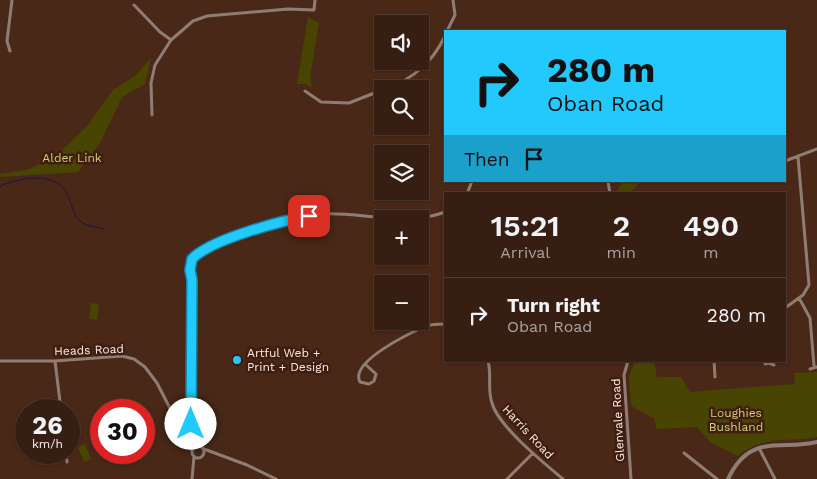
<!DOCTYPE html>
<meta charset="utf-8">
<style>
body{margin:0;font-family:"Work Sans",sans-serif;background:#3e271b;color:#f1f3f6;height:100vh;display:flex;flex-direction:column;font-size:19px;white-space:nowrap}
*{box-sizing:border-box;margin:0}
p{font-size:16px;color:#aaa29f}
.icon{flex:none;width:28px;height:28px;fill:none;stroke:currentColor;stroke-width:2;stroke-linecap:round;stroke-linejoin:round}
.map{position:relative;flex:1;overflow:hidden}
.details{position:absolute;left:444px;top:192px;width:342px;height:170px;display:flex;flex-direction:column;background:#371e12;border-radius:0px;box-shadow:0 1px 4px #0004,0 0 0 1px #513c32}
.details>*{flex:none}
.top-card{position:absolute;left:444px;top:30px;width:342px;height:152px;border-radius:0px;box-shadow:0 1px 4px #0004,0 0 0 1px #513c32;background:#21c9fd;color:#111;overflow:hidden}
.controls{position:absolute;left:374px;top:15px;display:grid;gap:10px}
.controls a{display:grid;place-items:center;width:55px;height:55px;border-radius:0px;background:#371e12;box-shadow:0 1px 4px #0004,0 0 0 1px #513c32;font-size:25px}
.speed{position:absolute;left:15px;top:399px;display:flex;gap:10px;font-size:25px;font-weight:700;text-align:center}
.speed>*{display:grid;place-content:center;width:65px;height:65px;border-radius:50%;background:#371e12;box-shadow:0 1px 4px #0004,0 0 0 1px #513c32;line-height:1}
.speed small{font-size:12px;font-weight:400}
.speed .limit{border:8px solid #d22;background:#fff;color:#111}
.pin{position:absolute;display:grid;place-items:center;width:42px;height:42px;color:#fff;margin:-21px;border-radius:10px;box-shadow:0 2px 8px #0006}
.me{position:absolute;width:55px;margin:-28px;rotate:0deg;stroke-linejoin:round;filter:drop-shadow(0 0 4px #0008)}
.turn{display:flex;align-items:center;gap:18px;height:105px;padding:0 20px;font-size:22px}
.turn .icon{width:65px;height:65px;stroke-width:2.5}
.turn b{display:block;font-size:35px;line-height:42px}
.then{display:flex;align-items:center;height:48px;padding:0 20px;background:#0003;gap:10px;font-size:19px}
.eta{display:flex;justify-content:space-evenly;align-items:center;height:85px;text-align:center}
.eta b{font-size:30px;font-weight:600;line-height:35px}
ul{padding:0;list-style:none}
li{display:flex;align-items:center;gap:15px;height:75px;padding:0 20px;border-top:1px solid #513c32}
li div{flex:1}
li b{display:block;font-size:19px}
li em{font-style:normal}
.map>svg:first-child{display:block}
</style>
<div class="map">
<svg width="817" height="479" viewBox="0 0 817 479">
<rect width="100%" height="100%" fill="#492818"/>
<path fill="#484502" d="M308,17L319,23L310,77L312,88L306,84H297Z
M151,58L145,84L122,97L100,143L78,172L0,177V174L27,170L54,158L88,125L113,90L136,75Z
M623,181H641L629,194H616Z
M91,303L99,304L97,320L89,319Z
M635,361H654L657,377H681L690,392L795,384L794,373L817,372V437C786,443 765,434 738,456L710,442L697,427L656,429L655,419L631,406L629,376Z
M85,444L91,459L84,462L78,447Z"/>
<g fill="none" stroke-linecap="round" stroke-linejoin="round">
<path stroke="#1d1542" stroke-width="1" d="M0,186C18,178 53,171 66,191C71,199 72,213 79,220C85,226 96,227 104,229"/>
<path stroke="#8f7d74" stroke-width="3" d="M134,5L160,32L171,40
M447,31L455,15L453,0
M10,51L7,41L12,0
M386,89C414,78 432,63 445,36
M305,91L321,102L349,103L382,90
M152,115L151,83L155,65L171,40L193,21L207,16L288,9L314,10L315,0
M785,161L817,149
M608,181L610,194
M467,194L472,181
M799,298L810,318L814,366
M785,308L803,295L809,285L798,157
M0,361H55L122,356L134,359L145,367L157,383L192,451
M55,361L61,410
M488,361C492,375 487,389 492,403C498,426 544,463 563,479
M628,361L624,375L631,479
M714,361L715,377
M365,364L376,374L374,381L369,384L360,382C349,362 410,333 426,326C432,324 438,324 445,324
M765,364L769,363L774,365
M810,369L817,367
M192 452a6 6 0 1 1 12 0a6 6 0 1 1-12 0Z
M202,447L199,435L191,421L192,280C190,273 188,265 193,258C206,241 300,216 323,214C362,212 407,227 445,212
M759,448L775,479
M204,449L247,465L276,479
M66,452L67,462
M684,453L717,479
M192,479L194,456
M507,479L533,453"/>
<path stroke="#8f7d74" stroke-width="4" d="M728,479C750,432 781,451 817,442"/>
</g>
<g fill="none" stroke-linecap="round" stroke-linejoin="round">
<g stroke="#1583a4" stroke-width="12">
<path id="route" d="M191,424L192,280L190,270L192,259C211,239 281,221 309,216"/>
</g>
<use href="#route" stroke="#21c9fd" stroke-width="9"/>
</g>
<circle fill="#21c9fd" stroke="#3e1e0e" stroke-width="2" cx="237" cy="360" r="5"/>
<g text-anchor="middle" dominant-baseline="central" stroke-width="5" stroke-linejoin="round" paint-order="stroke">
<g font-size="12" fill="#d3cf76" stroke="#3e1e0e">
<text x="72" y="158">Alder Link</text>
<text x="736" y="413">Loughies<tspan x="736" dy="14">Bushland</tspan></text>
</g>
<g font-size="12" fill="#fdeae2" stroke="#3e1e0e">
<text transform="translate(89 350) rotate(-2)">Heads Road</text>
<text transform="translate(618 420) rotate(-93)">Glenvale Road</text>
<text transform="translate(528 432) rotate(47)">Harris Road</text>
</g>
<g font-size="12" fill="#fdeae2" stroke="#3e1e0e" text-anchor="start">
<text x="247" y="353">Artful Web +<tspan x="247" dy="14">Print + Design</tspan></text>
</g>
</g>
</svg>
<div class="controls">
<a><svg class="icon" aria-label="sound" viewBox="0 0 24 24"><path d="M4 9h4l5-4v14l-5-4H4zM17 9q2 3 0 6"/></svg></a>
<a><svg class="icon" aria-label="search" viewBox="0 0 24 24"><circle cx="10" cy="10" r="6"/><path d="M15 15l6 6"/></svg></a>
<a><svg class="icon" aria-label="layers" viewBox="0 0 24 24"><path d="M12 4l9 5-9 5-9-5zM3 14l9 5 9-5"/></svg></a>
<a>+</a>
<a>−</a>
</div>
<div class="speed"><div>26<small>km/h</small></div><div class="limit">30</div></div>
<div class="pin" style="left:309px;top:216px;background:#d93025"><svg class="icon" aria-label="arrive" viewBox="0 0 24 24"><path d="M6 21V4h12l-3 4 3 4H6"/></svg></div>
<svg class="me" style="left:191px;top:424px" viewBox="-20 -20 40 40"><circle r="19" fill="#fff"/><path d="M0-13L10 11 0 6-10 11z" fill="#21c9fd"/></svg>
<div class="top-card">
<div class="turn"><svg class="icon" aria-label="right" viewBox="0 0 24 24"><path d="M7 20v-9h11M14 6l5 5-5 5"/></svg><div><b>280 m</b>Oban Road</div></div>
<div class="then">Then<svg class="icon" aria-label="arrive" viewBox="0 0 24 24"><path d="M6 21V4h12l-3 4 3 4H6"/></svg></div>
</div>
<section class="details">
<div class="eta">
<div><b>15:21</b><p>Arrival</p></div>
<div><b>2</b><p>min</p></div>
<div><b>490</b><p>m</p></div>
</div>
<ul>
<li><svg class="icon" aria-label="right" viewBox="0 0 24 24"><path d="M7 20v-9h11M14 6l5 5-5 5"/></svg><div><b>Turn right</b><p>Oban Road</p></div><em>280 m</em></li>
</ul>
</section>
</div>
